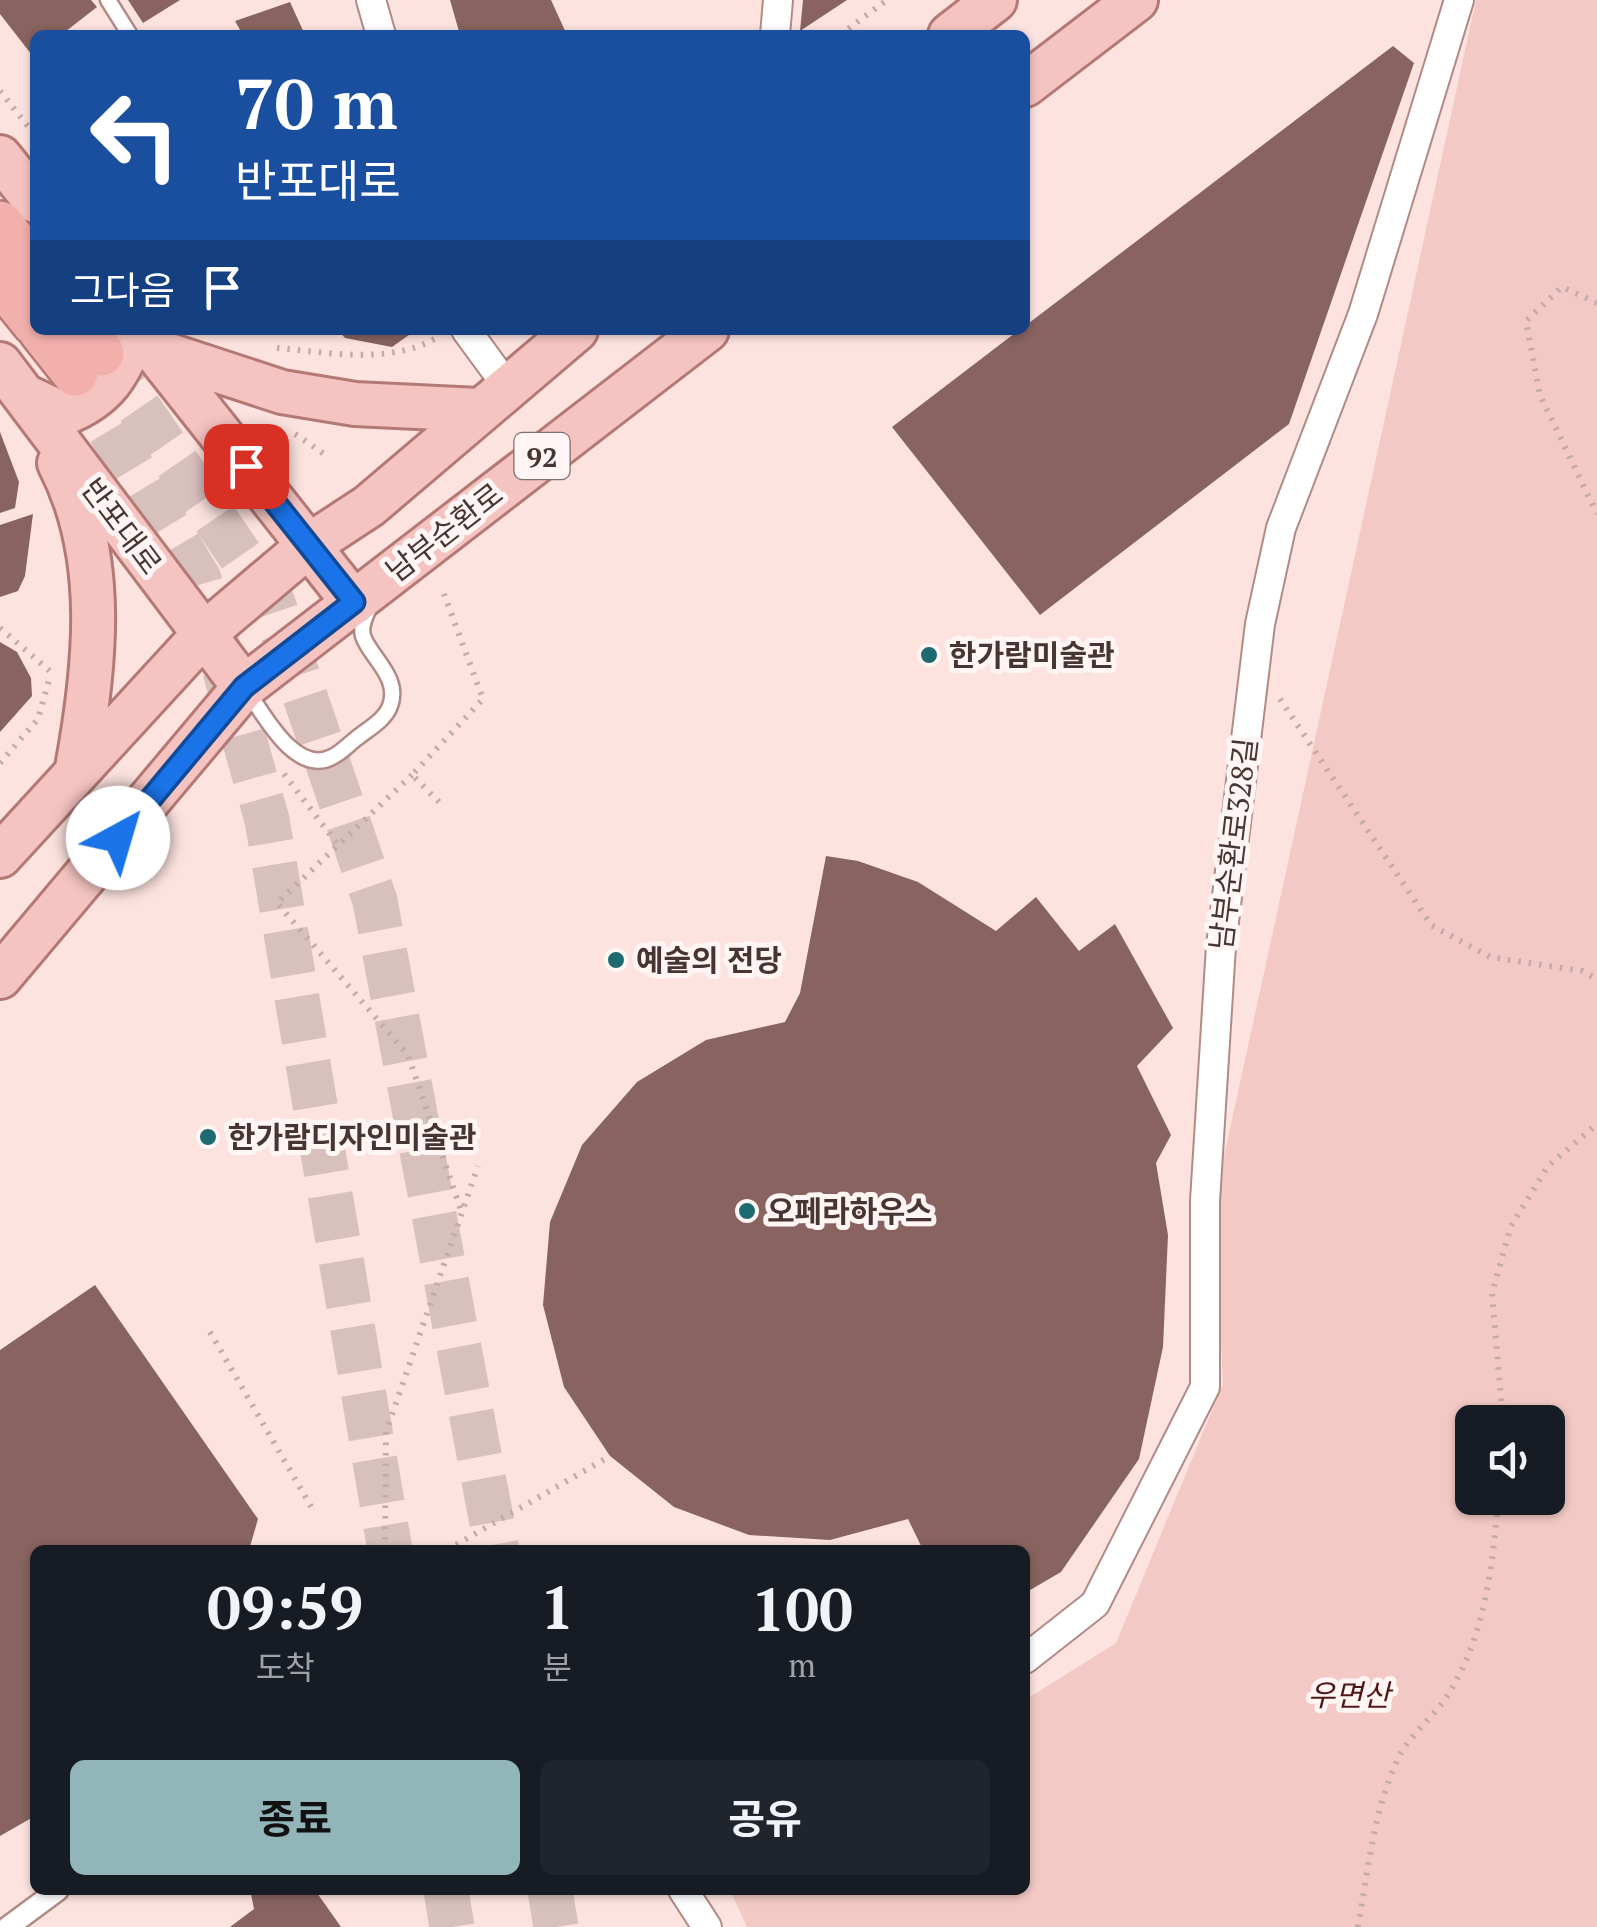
<!DOCTYPE html>
<html lang="ko">
<meta charset="utf-8">
<style>
body{margin:0;font-family:"PT Serif","Noto Sans KR",serif;background:#20242c;color:#f1f3f6;height:100vh;display:flex;flex-direction:column;font-size:38px;white-space:nowrap}
*{box-sizing:border-box;margin:0}
p{font-size:32px;color:#9ea1a6}
.icon{flex:none;width:55px;height:55px;fill:none;stroke:currentColor;stroke-width:2;stroke-linecap:round;stroke-linejoin:round}
.map{position:relative;flex:1;overflow:hidden}
.drawer{position:absolute;left:30px;top:1545px;width:1000px;height:350px;display:flex;flex-direction:column;background:#171b24;border-radius:15px;box-shadow:0 2px 8px #0004}
.drawer>*{flex:none}
.hud{position:absolute;left:30px;top:30px;width:1000px;height:305px;border-radius:15px;box-shadow:0 2px 8px #0004;background:#1a4fa0;color:#fff;overflow:hidden}
.buttons{position:absolute;left:1455px;top:1405px;display:grid;gap:20px}
.buttons a{display:grid;place-items:center;width:110px;height:110px;border-radius:15px;background:#171b24;box-shadow:0 2px 8px #0004;font-size:50px}
.pin{position:absolute;display:grid;place-items:center;width:85px;height:85px;color:#fff;margin:-42px;border-radius:20px;box-shadow:0 5px 15px #0006}
.me{position:absolute;width:110px;margin:-55px;rotate:39deg;stroke-linejoin:round;filter:drop-shadow(0 0 8px #0008)}
.turn{display:flex;align-items:center;gap:35px;height:210px;padding:0 40px;font-size:45px}
.turn .icon{width:130px;height:130px;stroke-width:2.5}
.turn b{display:block;font-size:70px;line-height:85px}
.then{display:flex;align-items:center;height:95px;padding:0 40px;background:#0003;gap:20px;font-size:38px}
.eta{display:flex;justify-content:space-evenly;align-items:center;height:170px;text-align:center}
.eta b{font-size:60px;font-weight:700;line-height:70px}
.action{display:flex;gap:20px;margin-top:auto;padding:20px 40px}
.action a{flex:1;height:115px;border-radius:15px;background:#92b5ba;color:#111;font-size:40px;font-weight:700;line-height:115px;text-align:center}
.action a+a{background:#20242c;color:#f1f3f6}
.map>svg:first-child{display:block}
</style>
<div class="map">
<svg width="1597" height="1927" viewBox="0 0 1597 1927">
<rect width="100%" height="100%" fill="#fde3e0"/>
<path fill="#f3c9c5" fill-rule="evenodd" d="M1476,0H1597V1927H747L730,1890H1025V1700L1116,1643L1223,1384L1214,1202ZM1472,1422H1548V1498H1472Z"/>
<path fill="#88635f" d="M0,0H91L97,7L61,35H35V59L0,14Z
M128,0H180L143,23Z
M450,0H551L567,35H460Z
M803,0H847L800,31Z
M290,2L305,35H243L235,21Z
M1393,46L1414,63L1289,424L1040,615L892,427L1019,330H1025V326Z
M338,330H416L392,347L345,338Z
M0,432L19,482L15,508L0,513Z
M33,514L25,576L18,591L0,597V525Z
M0,642L17,652L31,678L32,696L0,732Z
M826,856L858,861L918,882L996,931L1036,897L1079,951L1115,924L1173,1028L1137,1066L1171,1135L1156,1163L1168,1235L1163,1347L1139,1459L1061,1572L1025,1593V1550H923L908,1519L830,1540L749,1535L674,1507L610,1456L564,1387L543,1305L550,1222L582,1145L637,1082L706,1040L785,1022L800,993Z
M95,1285L258,1519L249,1550H35V1816L0,1836V1350Z
M256,1890H315L341,1927H230L254,1909L251,1894Z"/>
<g fill="none" stroke-linecap="round" stroke-linejoin="round">
<path stroke="#d8c0bd" stroke-width="45" stroke-dasharray="45 22" stroke-linecap="butt" d="M101,353L273,603L375,901L497,1550
M75,373L199,579L267,820L390,1550
M446,1890L452,1927
M550,1890L556,1927"/>
<g stroke="#b28a87" stroke-width="19">
<path id="service" d="M108,0L130,35
M248,692C264,715 296,776 332,757C341,753 349,744 357,738C368,729 385,720 390,706C401,677 369,656 363,636C360,626 366,615 370,606"/>
</g>
<g stroke="#b28a87" stroke-width="25">
<path id="pedestrian" d="M8,1927L58,1890"/>
</g>
<g stroke="#b28a87" stroke-width="32">
<path id="minor" d="M371,0L381,35
M775,35L778,0
M466,330L507,386
M1025,1659L1095,1604L1205,1387V1201L1221,946L1260,624L1281,528L1363,314L1459,0
M683,1890L707,1927"/>
</g>
<g stroke="#b47974" stroke-width="48">
<path id="primary" d="M950,35L995,0
M1025,85L1136,0
M0,157L35,201
M138,330L354,603
M154,350L282,392L355,404L479,410
M0,364L244,687
M25,396L63,414C107,397 120,373 136,330
M59,463C108,557 95,669 77,768
M0,856L204,634L308,546L369,506L576,330
M0,977L244,687L707,330"/>
</g>
<g stroke="#b47974" stroke-width="50">
<path id="trunk" d="M0,224L35,269
M0,280L35,323
M41,330L75,373
M82,330L101,353"/>
</g>
<path stroke="#c2aba8" stroke-width="6" stroke-dasharray="2.5 8" stroke-linecap="butt" d="M840,35L887,0
M0,91L34,134
M1597,303L1562,287L1526,321L1540,395L1597,514
M277,348C332,353 392,365 440,336
M295,434L327,456
M0,628L51,672
M1280,699L1431,925L1490,957L1582,971L1597,979
M0,763L38,719L49,680
M284,774L338,845
M412,775L277,903L408,1055L462,1213
M439,802L412,775L483,699L444,594
M210,1332L313,1510
M1503,1422L1492,1293L1511,1226L1548,1166L1597,1124
M385,1550L386,1432L478,1166
M447,1550L610,1456
M1358,1927C1368,1871 1373,1815 1396,1763C1405,1740 1428,1722 1443,1702C1484,1644 1493,1567 1498,1498"/>
<use href="#service" stroke="#fff" stroke-width="14"/>
<use href="#pedestrian" stroke="#fff" stroke-width="20"/>
<use href="#minor" stroke="#fff" stroke-width="28"/>
<use href="#primary" stroke="#f5c4c1" stroke-width="42"/>
<use href="#trunk" stroke="#f2b0ac" stroke-width="45"/>
</g>
<g fill="none" stroke-linecap="round" stroke-linejoin="round">
<g stroke="#114b97" stroke-width="25">
<path id="route" d="M118,838L244,687L354,602L246,466"/>
</g>
<use href="#route" stroke="#1a73e8" stroke-width="18"/>
</g>
<g fill="#1e6a71" stroke="#fef5f4" stroke-width="4">
<circle cx="929" cy="655" r="10"/>
<circle cx="616" cy="960" r="10"/>
<circle cx="208" cy="1137" r="10"/>
<circle cx="747" cy="1211" r="10"/>
</g>
<g text-anchor="middle" dominant-baseline="central" stroke-width="10" stroke-linejoin="round" paint-order="stroke">
<rect fill="#fef5f4" stroke="#7d6f6d" stroke-width="2.5" x="514.5" y="433" width="55" height="46" rx="8"/>
<g font-size="28" font-weight="bold" fill="#463533">
<text x="542" y="456">92</text>
</g>
<g font-size="30" fill="#463533" stroke="#fef5f4">
<text transform="translate(122 526) rotate(53)">반포대로</text>
<text transform="translate(444 532) rotate(-38)">남부순환로</text>
<text transform="translate(1233 844) rotate(-83)">남부순환로328길</text>
</g>
<g font-size="30" font-weight="bold" fill="#463533" stroke="#fef5f4" text-anchor="start">
<text x="949" y="655">한가람미술관</text>
<text x="636" y="960">예술의 전당</text>
<text x="228" y="1137">한가람디자인미술관</text>
<text x="767" y="1211">오페라하우스</text>
</g>
<g font-size="30" font-style="italic" fill="#4f1616" stroke="#fef5f4">
<text x="1349" y="1695">우면산</text>
</g>
</g>
</svg>
<div class="buttons">
<a><svg class="icon" aria-label="sound" viewBox="0 0 24 24"><path d="M4 9h4l5-4v14l-5-4H4zM17 9q2 3 0 6"/></svg></a>
</div>
<div class="pin" style="left:246px;top:466px;background:#d93025"><svg class="icon" aria-label="arrive" viewBox="0 0 24 24"><path d="M6 21V4h12l-3 4 3 4H6"/></svg></div>
<svg class="me" style="left:118px;top:838px" viewBox="-20 -20 40 40"><circle r="19" fill="#fff"/><path d="M0-13L10 11 0 6-10 11z" fill="#1a73e8"/></svg>
<div class="hud">
<div class="turn"><svg class="icon" aria-label="left" viewBox="0 0 24 24"><path d="M17 20v-9H6M10 6l-5 5 5 5"/></svg><div><b>70 m</b>반포대로</div></div>
<div class="then">그다음<svg class="icon" aria-label="arrive" viewBox="0 0 24 24"><path d="M6 21V4h12l-3 4 3 4H6"/></svg></div>
</div>
<section class="drawer">
<div class="eta">
<div><b>09:59</b><p>도착</p></div>
<div><b>1</b><p>분</p></div>
<div><b>100</b><p>m</p></div>
</div>
<div class="action"><a>종료</a><a>공유</a></div>
</section>
</div>
